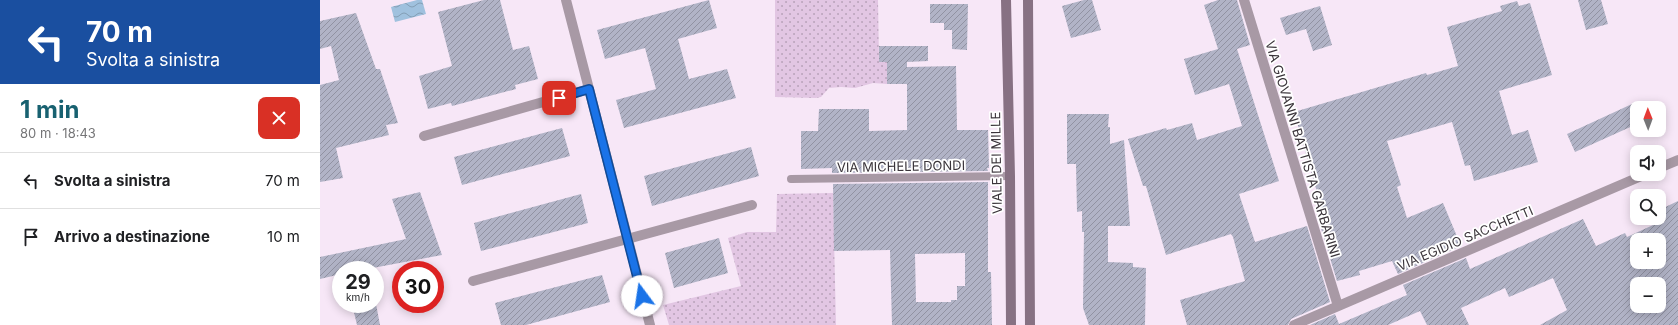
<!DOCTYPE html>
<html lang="it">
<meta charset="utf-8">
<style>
body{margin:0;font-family:Inter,sans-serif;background:#f2f2f2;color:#202124;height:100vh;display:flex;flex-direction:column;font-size:15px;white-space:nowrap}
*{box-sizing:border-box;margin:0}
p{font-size:13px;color:#757577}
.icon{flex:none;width:22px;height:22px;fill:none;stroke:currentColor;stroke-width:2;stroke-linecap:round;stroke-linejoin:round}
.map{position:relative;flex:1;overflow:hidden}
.drawer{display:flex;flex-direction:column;background:#fff;width:320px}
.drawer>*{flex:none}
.banner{background:#1a4fa0;color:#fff;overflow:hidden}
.needle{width:26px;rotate:359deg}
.tools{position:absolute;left:1310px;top:101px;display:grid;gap:8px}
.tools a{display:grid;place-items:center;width:36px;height:36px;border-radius:8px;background:#fff;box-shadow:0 2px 10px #0003;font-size:20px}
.speed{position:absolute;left:12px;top:261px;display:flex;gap:8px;font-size:20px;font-weight:700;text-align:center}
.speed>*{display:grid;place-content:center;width:52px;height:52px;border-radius:50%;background:#fff;box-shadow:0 2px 10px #0003;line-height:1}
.speed small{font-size:10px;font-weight:400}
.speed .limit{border:6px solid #d22;background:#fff;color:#111}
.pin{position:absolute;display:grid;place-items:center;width:34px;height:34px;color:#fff;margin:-17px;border-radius:8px;box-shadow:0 2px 6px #0006}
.me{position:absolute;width:44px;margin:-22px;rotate:346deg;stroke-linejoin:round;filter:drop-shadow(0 0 3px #0008)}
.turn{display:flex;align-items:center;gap:14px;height:84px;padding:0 20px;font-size:18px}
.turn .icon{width:52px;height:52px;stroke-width:2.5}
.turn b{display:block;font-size:28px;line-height:34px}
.round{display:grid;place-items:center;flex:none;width:42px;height:42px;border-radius:8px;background:#f2f2f2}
.summary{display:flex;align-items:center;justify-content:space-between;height:68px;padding:0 20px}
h1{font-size:24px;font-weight:700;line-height:30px;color:#186170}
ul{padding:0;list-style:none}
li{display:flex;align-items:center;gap:12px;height:56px;padding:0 20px;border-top:1px solid #e0e0e0}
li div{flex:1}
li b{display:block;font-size:15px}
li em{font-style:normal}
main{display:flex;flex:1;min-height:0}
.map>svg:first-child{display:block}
</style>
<main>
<section class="drawer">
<div class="banner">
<div class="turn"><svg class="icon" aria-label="left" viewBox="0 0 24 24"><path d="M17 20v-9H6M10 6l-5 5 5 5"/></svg><div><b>70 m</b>Svolta a sinistra</div></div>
</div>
<div class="summary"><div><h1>1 min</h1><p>80 m · 18:43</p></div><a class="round" style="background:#d93025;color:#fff"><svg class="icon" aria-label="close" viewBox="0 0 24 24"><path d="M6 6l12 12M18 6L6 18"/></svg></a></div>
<ul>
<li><svg class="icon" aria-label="left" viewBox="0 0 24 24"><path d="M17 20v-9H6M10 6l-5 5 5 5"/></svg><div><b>Svolta a sinistra</b></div><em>70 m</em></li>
<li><svg class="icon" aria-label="arrive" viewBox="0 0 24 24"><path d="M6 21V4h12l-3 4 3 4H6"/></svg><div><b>Arrivo a destinazione</b></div><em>10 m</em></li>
</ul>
</section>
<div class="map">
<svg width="1358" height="325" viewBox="0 0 1358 325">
<defs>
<pattern id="grass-dots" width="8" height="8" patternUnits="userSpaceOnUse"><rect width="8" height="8" fill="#e2c6e3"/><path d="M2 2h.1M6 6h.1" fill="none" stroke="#b8a2b9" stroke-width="1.8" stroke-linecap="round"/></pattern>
<pattern id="water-waves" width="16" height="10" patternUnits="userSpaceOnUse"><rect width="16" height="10" fill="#a0c1de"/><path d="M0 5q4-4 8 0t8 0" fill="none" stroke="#839eb5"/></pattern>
<pattern id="building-hatch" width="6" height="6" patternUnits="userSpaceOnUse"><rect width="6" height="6" fill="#b1b3c6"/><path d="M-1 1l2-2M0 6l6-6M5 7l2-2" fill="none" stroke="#9192a2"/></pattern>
</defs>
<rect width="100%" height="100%" fill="#f7e7f7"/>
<path fill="url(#grass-dots)" d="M455,0H558L559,62H567V84L553,83L535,88L521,87L509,88L501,97L496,98L455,97Z
M513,193L516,325H349L343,305L421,286L408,238L427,232H456L457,194Z"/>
<path fill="url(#water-waves)" d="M97,0H102L106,14L75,22L71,7Z"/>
<path fill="url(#building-hatch)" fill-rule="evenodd" d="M164,0H180L193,50L209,46L218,79L195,85L196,89L132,106L131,103L108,109L99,76L132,66L118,12Z
M389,0L397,28L358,39L369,79L407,69L416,98L304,128L296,100L336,89L325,48L285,59L277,30Z
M764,0H772L781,30L751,38L742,6Z
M898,0H917L930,45L917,49L959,181L919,194L935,242L987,226L1010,302L971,319L968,325H867L860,300L925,281L913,237L911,234L846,255L826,186H823L808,139L846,128L847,130L872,123L877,140L922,126L909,84L875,95L864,59L898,49L884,5Z
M1258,0H1281L1288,24L1266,30Z
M1197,1L1199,6L1210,3L1232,75L1179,91L1192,135L1208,130L1218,162L1154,181L1150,165L1145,166L1132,122L1067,141L1081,185L1077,187L1087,218L1123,203L1141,246L1078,274L1072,261L1039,271L1040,275L1017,281L999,222L1005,220L974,112L1106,73L1107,75L1138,66L1127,27L1182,11L1180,6Z
M610,4H648L647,50L632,49V30H624V23H610Z
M1000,6L1012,45L993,51L986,29L966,35L960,18Z
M36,13L56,69H60L78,123L66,125L69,135L16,148L23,178L0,182V85L19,80L11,46L0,49V21Z
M559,46H608V61L587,62V67L636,66L637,130H668L669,168H667L668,171L512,173V168L481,169V131H498L499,109H549V131L587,130V84H567V62H559Z
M1312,104L1317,116V124L1255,152L1247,134Z
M747,114H789L788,127H790V144L804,140L810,226H788V262L813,263V267L826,268L825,325H769L763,308L764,232H762V211L757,212L756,164H747Z
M242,128L250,156L142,185L134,157Z
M431,147L439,176L332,206L324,176Z
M668,182V272H671L672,325H572L570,250L514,251L513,184ZM645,253V286H637V300H631V302H596L595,254Z
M100,192L122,255L42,270H21V274L0,279V257L86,239L72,199Z
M261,194L268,223L161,251L154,223Z
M1358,201V325H1220L1247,310L1233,278L1189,297L1185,288L1141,308L1149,325H1107L1100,311L1068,325H990L1015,314L1019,324L1087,295L1083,285L1146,258L1150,269L1263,219L1276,246L1305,233L1307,237L1344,220L1339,210ZM1317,240H1339V262H1317ZM1317,284H1339V306H1317Z
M399,238L408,273L354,288L345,253Z
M282,275L290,302L206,325H181L175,303Z
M32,304H56L60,325H37Z"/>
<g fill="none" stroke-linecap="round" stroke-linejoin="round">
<path stroke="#a899a5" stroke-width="8" d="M471,179L690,176"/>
<path stroke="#a899a5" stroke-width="10" d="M246,0L330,325
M924,0L1018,306
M104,136L269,89
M1339,168L1358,160
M153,281L432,205
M974,325L1326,174"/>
<path stroke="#877183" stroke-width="10" d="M686,0L690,176L691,325
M708,0L710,325"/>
</g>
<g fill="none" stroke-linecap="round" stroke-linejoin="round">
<g stroke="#114b97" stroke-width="10">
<path id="route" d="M239,98L269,89L322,296"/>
</g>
<use href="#route" stroke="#1a73e8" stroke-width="7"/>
</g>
<g text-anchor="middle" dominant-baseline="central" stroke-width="3.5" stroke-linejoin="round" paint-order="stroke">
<g font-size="13" fill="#3a343a" stroke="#fff">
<text transform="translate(983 149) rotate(73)">VIA GIOVANNI BATTISTA GARBARINI</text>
<text transform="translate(676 163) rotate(-91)">VIALE DEI MILLE</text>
<text transform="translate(581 166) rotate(-1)">VIA MICHELE DONDI</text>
<text transform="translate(1145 238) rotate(-23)">VIA EGIDIO SACCHETTI</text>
</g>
</g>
</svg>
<div class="tools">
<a><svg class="needle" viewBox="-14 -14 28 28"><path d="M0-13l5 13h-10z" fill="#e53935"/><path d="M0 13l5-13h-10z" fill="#757577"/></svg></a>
<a><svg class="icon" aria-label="sound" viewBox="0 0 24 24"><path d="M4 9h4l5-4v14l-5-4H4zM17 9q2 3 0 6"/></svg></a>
<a><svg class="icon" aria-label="search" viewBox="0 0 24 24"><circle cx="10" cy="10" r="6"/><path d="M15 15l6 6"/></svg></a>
<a>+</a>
<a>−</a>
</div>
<div class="speed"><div>29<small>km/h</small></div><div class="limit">30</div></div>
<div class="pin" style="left:239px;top:98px;background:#d93025"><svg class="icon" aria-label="arrive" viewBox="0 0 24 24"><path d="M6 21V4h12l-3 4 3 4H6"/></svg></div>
<svg class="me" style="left:322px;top:296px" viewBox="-20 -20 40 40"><circle r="19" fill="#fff"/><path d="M0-13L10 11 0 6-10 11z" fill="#1a73e8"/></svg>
</div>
</main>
